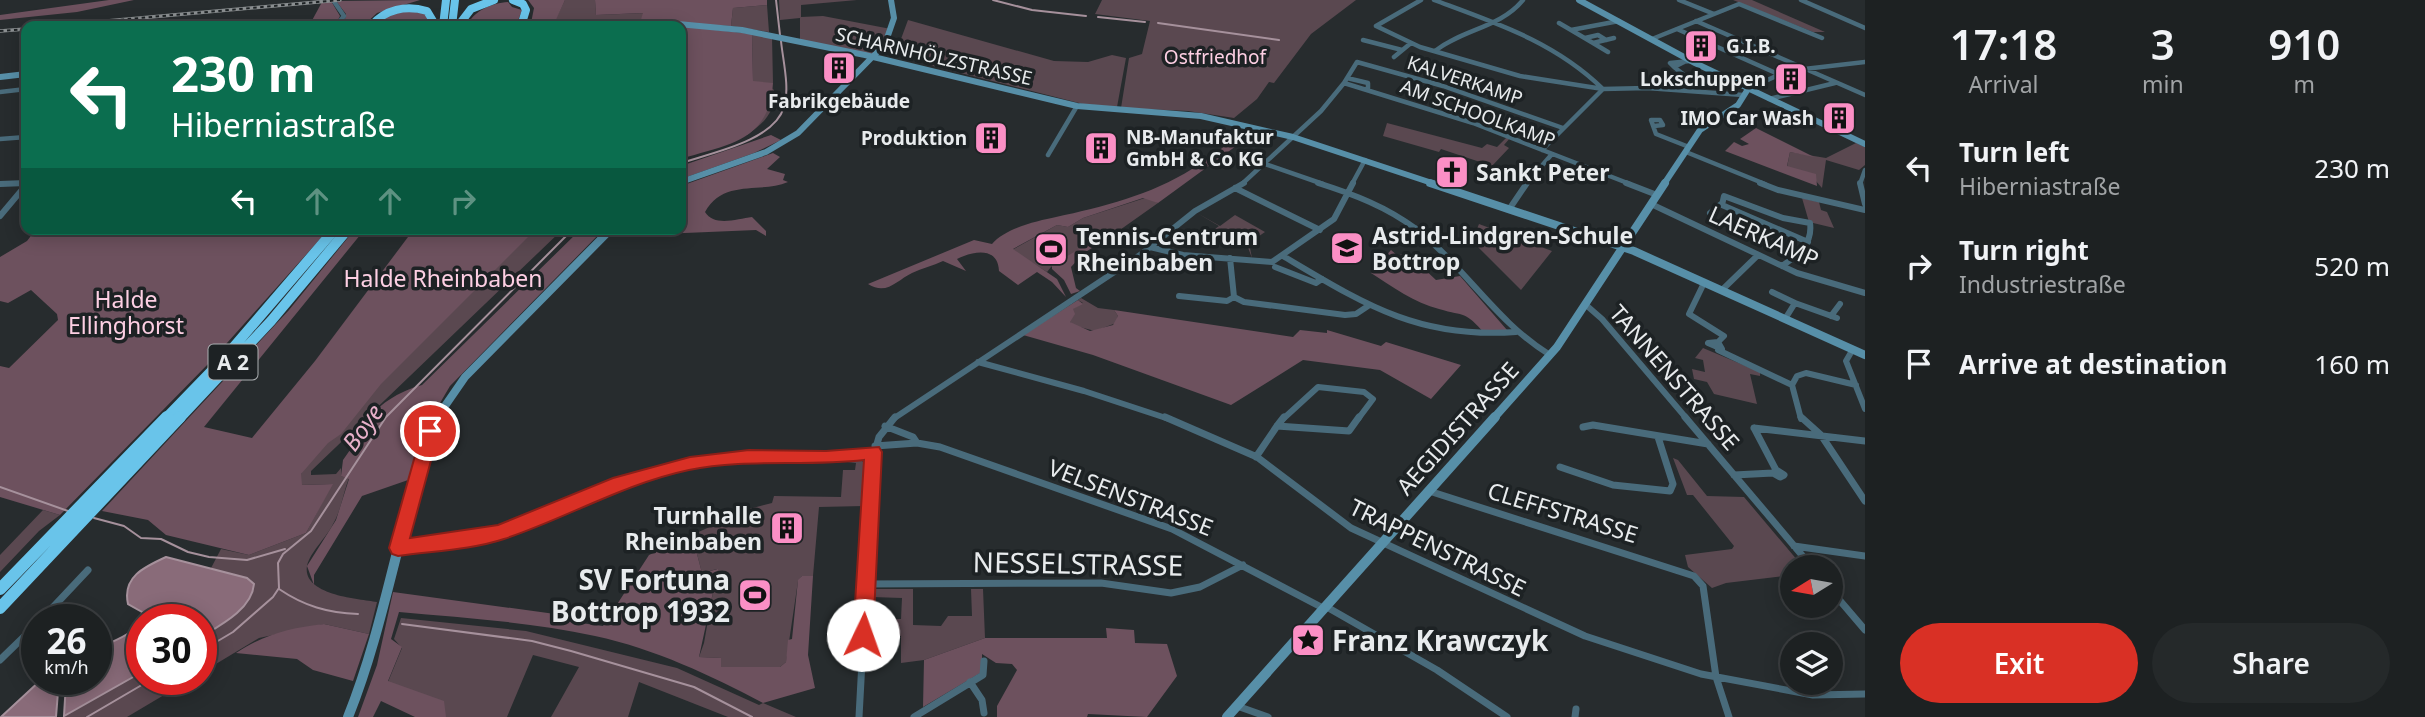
<!DOCTYPE html>
<meta charset="utf-8">
<style>
body{margin:0;font-family:"Noto Sans",sans-serif;background:#25292a;color:#f1f3f6;height:100vh;display:flex;flex-direction:column;font-size:26px;white-space:nowrap}
*{box-sizing:border-box;margin:0}
p{font-size:23px;color:#a0a3a5}
.icon{flex:none;width:38px;height:38px;fill:none;stroke:currentColor;stroke-width:2;stroke-linecap:round;stroke-linejoin:round}
.map{position:relative;flex:1;overflow:hidden}
.panel{display:flex;flex-direction:column;background:#1d2122;width:560px}
.panel>*{flex:none}
.banner{position:absolute;left:21px;top:21px;width:665px;height:214px;border-radius:14px;box-shadow:0 4px 18px #0003,0 0 0 2px #3b3e40;background:#0b6e4f;color:#fff;overflow:hidden}
.needle{width:46px;rotate:259deg}
.tools{position:absolute;left:1780px;top:555px;display:grid;gap:14px}
.tools a{display:grid;place-items:center;width:63px;height:63px;border-radius:50%;background:#1d2122;box-shadow:0 4px 18px #0003,0 0 0 2px #3b3e40;font-size:35px}
.speed{position:absolute;left:21px;top:604px;display:flex;gap:14px;font-size:35px;font-weight:700;text-align:center}
.speed>*{display:grid;place-content:center;width:91px;height:91px;border-radius:50%;background:#1d2122;box-shadow:0 4px 18px #0003,0 0 0 2px #3b3e40;line-height:1}
.speed small{font-size:18px;font-weight:400}
.speed .limit{border:10px solid #d22;background:#fff;color:#111}
.pin{position:absolute;display:grid;place-items:center;width:60px;height:60px;color:#fff;margin:-30px;border:4px solid #fff;border-radius:50%;box-shadow:0 2px 7px #0007}
.me{position:absolute;width:77px;margin:-38px;rotate:3deg;stroke-linejoin:round;filter:drop-shadow(0 0 5px #0008)}
.turn{display:flex;align-items:center;gap:24px;height:147px;padding:0 35px;font-size:32px}
.turn .icon{width:91px;height:91px;stroke-width:2.5}
.turn b{display:block;font-size:49px;line-height:60px}
.lanes{display:flex;align-items:center;height:66px;padding:0 35px;background:#0003;justify-content:center;gap:35px;direction:ltr}
.lanes .off{opacity:.35}
.eta{display:flex;justify-content:space-evenly;align-items:center;height:119px;text-align:center}
.eta b{font-size:42px;font-weight:600;line-height:49px}
.cta{display:flex;gap:14px;margin-top:auto;padding:14px 35px}
.cta a{flex:1;height:80px;border-radius:42px;background:#d93025;color:#fff;font-size:28px;font-weight:600;line-height:80px;text-align:center}
.cta a+a{background:#25292a;color:#f1f3f6}
ul{padding:0;list-style:none}
li{display:flex;align-items:center;gap:21px;height:98px;padding:0 35px}
li div{flex:1}
li b{display:block;font-size:26px}
li em{font-style:normal}
main{display:flex;flex:1;min-height:0}
.map>svg:first-child{display:block}
</style>
<main>
<div class="map">
<svg width="1865" height="717" viewBox="0 0 1865 717">
<rect width="100%" height="100%" fill="#272c2e"/>
<path fill="#5a4850" d="M565,0H595L596,15L644,13L640,22L552,26Z
M779,0H857L801,5V17L823,16L891,29L873,57L800,40V18L780,20Z
M1102,0H1356L1311,34L1274,83L1269,82L1257,99L1234,118L1188,111L1121,108L1129,58L1142,54L1150,21L1095,14Z
M1733,0H1752L1825,32H1813Z
M767,5L769,32L731,26L733,8Z
M908,20L1054,61L1088,62L1112,55L1126,58L1117,107L1083,104L929,65L918,54L898,47Z
M752,34L772,37L773,83H765L774,90C775,113 765,122 747,135L725,83L760,82H753Z
M1387,123L1482,148L1487,144L1497,147L1507,137L1510,138L1504,145L1509,148L1492,166L1441,149L1439,152L1383,136Z
M1856,143L1865,147V165L1859,170L1826,160L1822,188L1815,180L1787,167L1790,152L1826,158Z
M1148,197L1158,203L1117,232L1112,229L1051,267L1047,272L1012,250L1057,225L1068,227L1083,218Z
M1802,198L1819,202L1821,210L1827,212L1834,228L1809,222Z
M1197,213L1220,226L1235,215L1265,232L1249,243L1252,258L1247,245L1211,232L1219,226Z
M1479,224L1552,251L1521,290L1472,241Z
M418,229H563L311,471V475L336,474L341,468V476L349,478C343,493 341,511 333,524C327,537 310,552 307,566C302,595 358,599 377,602L369,634L324,624L259,638L201,673V637L226,622L247,578L210,570L221,549L249,555L306,533L332,484L301,485V474Z
M1081,298L1098,308L1114,310L1118,316L1116,323L1095,331L1072,325L1069,320L1074,315L1072,309L1083,303L1078,300Z
M1703,348L1760,372V376L1750,374L1757,404L1714,394L1707,382L1694,379L1692,369L1705,372L1703,360L1695,358Z
M858,458L866,464L864,506L819,507L813,576H802L798,581L786,662L780,667H720L721,658L699,657L704,643L717,569L702,573L692,535L749,509L772,503L774,496L841,497L843,470H855L856,463L839,461Z
M1673,458L1678,460L1707,496L1744,497L1803,567H1792V575L1726,583L1712,588L1688,567L1685,555L1732,549L1734,546L1693,495H1687Z
M43,510L60,515L39,531L0,572V555Z
M875,589H913V625L941,626L948,616H972L971,589H983L985,638L924,660L901,663V636L870,635L871,619H901L902,598L872,597Z
M401,618L526,631L677,668L759,705L763,703L796,717H728L639,682L628,717H551L579,667L533,655L507,717H446L388,682L402,648L394,639Z
M142,672V679H191L127,717H63Z"/>
<path fill="#6d515e" d="M109,0H134L77,12L0,20V15Z
M420,0L377,13L363,26L344,24L346,14L336,1Z
M528,0H565L554,24L531,23L534,8Z
M595,0H767V5L733,8L731,26L640,22L643,13L596,15Z
M331,1L340,16L336,24L309,26L322,2Z
M508,2L512,7L522,10L516,26H467C473,11 492,3 508,2Z
M404,10L427,14L434,26H374L380,18Z
M681,26L752,34L753,81L773,83C769,142 729,144 681,159Z
M1249,128L1258,130L1158,203L1143,198L1083,218L1068,227L1057,225L1013,249L1057,279L1066,297L1052,282L1037,272L1018,285L999,271C998,246 973,251 957,259L966,271L943,261C933,266 922,268 912,273C897,280 887,296 868,284L974,240L992,244C1005,228 1037,221 1056,217C1102,207 1151,195 1192,169C1211,157 1230,142 1249,128Z
M1756,128L1814,157L1790,152L1787,166L1816,174L1817,186L1725,151L1734,142L1742,146L1749,144L1740,139Z
M771,135L781,140L754,153L681,179V166Z
M773,153L780,157L767,169L785,174L783,180L788,182C761,194 724,178 705,212C714,227 737,219 752,217L766,231V236L756,230L661,234L635,229H681V186Z
M36,229H329L210,362L60,515L0,497V366L9,368L58,320L57,314L31,290L8,303L0,301V257L27,241Z
M355,229H365L204,427L252,438L315,361L414,229H536L381,384L341,434L328,443L301,474L302,485L333,484L306,533L249,555L166,535L148,520L102,511L289,310Z
M581,229H604L450,386L423,432L411,479L362,496L314,575V585L307,566L336,520L349,479L341,476L343,460L366,427L364,426C375,405 400,391 422,385Z
M1113,229L1117,232L1084,253L1071,267L1076,288L1080,291L1071,294L1064,280L1052,269V265Z
M1391,250L1398,256L1406,252L1436,280L1460,276L1507,330L1485,334C1464,310 1466,317 1439,309C1415,303 1391,286 1371,273Z
M1078,300L1083,304L1073,309L1075,314L1070,322L1090,331L1113,325L1118,316L1114,310L1293,337L1300,330L1327,333V330L1381,346L1386,342L1461,365L1431,399L1380,370L1303,360L1231,405L1093,355L1023,335Z
M692,535L702,573L718,569L699,657L721,658V667H780L786,662L788,640L792,639L798,580L802,576H813L808,655L815,688L763,703C710,675 655,649 595,636C531,622 465,618 399,612L391,639L402,647L388,681L444,701L446,717H415L381,701L373,717H358L377,665L393,592L555,614L573,622L603,626L649,555Z
M324,624L369,634L353,681L313,670L297,659L236,653C265,634 290,628 324,624Z
M1106,628L1134,630L1135,643L1167,644L1177,676L1147,717L1088,714L1087,717H997V706L1017,670L1012,664L996,663L982,654V672L923,707L924,660L985,638H1107Z"/>
<path fill="#896b79" stroke="#a6919c" stroke-width="2" d="M166,557L247,578L254,584C252,609 221,625 201,637V620H142V672L64,716L66,683L96,679V672L107,660L105,645C121,638 141,631 142,612L128,604C122,577 144,567 166,557Z
M42,679H59L56,717H1Z"/>
<g fill="none" stroke-linecap="round" stroke-linejoin="round">
<path stroke="#a6919c" stroke-width="2" d="M776,0L780,35
M993,0L1032,10L1086,16
M1098,17L1145,22
M1158,23L1279,40
M681,163C711,153 774,141 784,107C790,88 783,61 781,41
M0,487L68,511
M94,518L124,526L141,538L161,539L188,552L209,557L247,560L285,549
M279,589C304,606 328,613 358,614
M402,624L532,641L571,651L694,687L752,717
M201,651L233,632L273,597L279,588L278,563L283,554L311,531L386,417L573,229
M87,717L152,679"/>
<path stroke="#496b7b" stroke-width="4.5" d="M333,0L344,16L336,26
M1421,0L1376,26L1420,47L1520,76L1603,89L1647,88L1743,95
M1434,0C1496,23 1555,42 1603,89L1542,150
M1679,0L1714,14
M1801,0L1865,28
M1696,21L1865,95
M1559,23L1571,30
M1677,29L1778,74
M1585,38L1598,35L1606,40
M1614,38L1593,43L1571,30L1619,21
M1652,39L1739,4L1822,38
M1363,40L1402,50
M1593,43L1608,52
M1435,51C1463,29 1500,28 1523,0
M1394,57L1411,43
M1684,62L1674,67L1670,63L1690,61
M1674,67L1683,74H1674
M1347,78L1368,83V89
M1344,83L1357,62L1443,86L1563,128
M1748,89L1787,71L1865,62
M0,92L26,89
M1769,99L1835,83
M1654,126L1663,125L1660,120H1651L1656,134L1689,147
M0,139L26,137
M1525,143L1538,132L1554,137
M1686,152L1765,184
M1048,155L1077,106
M1265,164L1323,184
M0,184L26,183
M1242,184L1321,111L1344,83L1473,123L1630,184
M1352,184L1365,160
M1526,184L1552,154
M1860,184L1865,170"/>
<path stroke="#496b7b" stroke-width="6" d="M1318,183C1353,194 1387,207 1416,229C1465,267 1496,322 1550,355
M1626,183L1657,195
M1760,183L1778,190L1865,210
M1860,183L1865,204
M0,184L26,183
M1235,188L1320,230
M1651,204L1797,273L1865,293
M1510,208L1527,183
M1710,213L1721,204
M0,216L26,185
M1402,233L1415,228
M1150,247L1183,255L1272,262L1334,219L1353,183
M1283,256C1364,304 1418,339 1516,332
M1230,258L1234,297
M1782,266C1798,255 1813,244 1810,223L1783,218L1724,196L1722,205L1808,242
M1275,267L1316,283L1322,279
M1704,283L1689,314L1724,336L1718,342
M1722,290L1758,255
M1772,292L1795,303
M1179,296L1227,301L1234,297L1244,302L1345,315L1356,314L1368,306
M1586,305L1602,319L1687,419
M1831,316L1840,304
M1785,319L1795,303L1837,318
M1718,342L1722,349L1708,343Z
M1853,349L1846,361L1865,409
M1718,350L1792,385
M978,362L1084,391L1169,419
M893,419L1140,255L1195,211L1244,183
M1283,419L1318,387L1364,392L1373,399L1358,419
M1801,419L1792,385L1797,376L1806,373L1856,385"/>
<path stroke="#496b7b" stroke-width="7" d="M1165,417L1257,457L1351,528L1585,636L1701,674L1813,695L1865,694
M1685,417L1812,567
M1801,417L1821,435L1865,501
M885,426L913,437L917,443
M1277,426L1349,431L1359,417
M1277,426L1284,417
M1583,427L1593,425L1708,444
M1754,428L1865,441
M1754,428L1776,470
M875,446L917,443L940,447L1172,529L1323,608
M1256,457L1277,426
M1560,467L1613,485L1670,491L1673,484L1658,437
M1776,470L1784,475L1780,477L1773,473Z
M1734,475L1773,473
M1429,491L1694,576L1703,586L1716,677L1729,717
M1794,546L1865,556
M398,548L500,532L619,483L690,463L749,457L826,458L873,452
M865,584L1101,583L1171,593L1200,587L1243,565
M1830,589L1865,630
M1325,606L1437,670L1507,717
M41,620L88,570
M0,660L37,624
M970,682L982,700L984,713
M1237,706L1268,717
M859,717L873,458L879,437L895,417
M914,717L983,675L984,661
M1575,717L1576,709"/>
<path stroke="#578fa8" stroke-width="6" d="M1579,0L1695,63L1865,144
M578,26L678,24L742,30L865,55L1077,106L1201,116L1293,137L1435,184
M0,77L26,74
M681,182L766,152L798,133L885,44L894,18L891,0
M1664,184L1700,130L1738,105L1748,89"/>
<path stroke="#578fa8" stroke-width="8" d="M1430,183L1634,251L1865,355
M436,419L465,377L611,229
M1493,419L1557,347L1665,183"/>
<path stroke="#578fa8" stroke-width="10" d="M348,717C387,620 400,515 437,417
M1227,717L1495,417"/>
<path stroke="#69c4ea" stroke-width="8" d="M513,0L523,4L526,10L521,26
M371,26C385,9 406,5 427,11L436,26
M443,26L446,0
M452,26L455,0
M458,26L471,9L494,0"/>
<path stroke="#69c4ea" stroke-width="10" d="M165,419L225,357L335,229
M179,419L271,321L348,229"/>
<path stroke="#69c4ea" stroke-width="12" d="M0,589L167,417
M0,608L180,417"/>
<g stroke="#8a8e90" stroke-width="3.5">
<path id="rail" d="M51,26L340,0
M0,31L26,29"/>
</g>
<use href="#rail" stroke="#1d2224" stroke-width="2" stroke-dasharray="3.5" stroke-linecap="butt"/>
</g>
<path fill="#d93025" stroke="#8d1f18" stroke-width="2" d="M430,425L439,431L410,538L498,525L613,478L690,457L749,450L826,451L879,447L882,452L873,635L870,642L863,644L856,642L853,635L864,460C806,467 746,458 689,470C623,484 567,518 504,539C471,550 432,551 398,556L392,554L389,548L422,431Z"/>
<defs>
<g id="building-square" transform="scale(1.75)"><rect x="-9" y="-9" width="18" height="18" rx="4" fill="#fb8fc5" stroke="#1d2224"/><path d="M-4-6H4V6H1V3H-1V6H-4ZM-2.5-4.3h1.7v1.8h-1.7ZM.8-4.3h1.7v1.8H.8ZM-2.5-1h1.7V.8h-1.7ZM.8-1h1.7V.8H.8Z" fill="#111"/></g>
<g id="church-square" transform="scale(1.75)"><rect x="-9" y="-9" width="18" height="18" rx="4" fill="#fb8fc5" stroke="#1d2224"/><path d="M-1.2-6h2.4v3.5h3.3v2.4h-3.3V6h-2.4V-.1h-3.3v-2.4h3.3Z" fill="#111"/></g>
<g id="school-square" transform="scale(1.75)"><rect x="-9" y="-9" width="18" height="18" rx="4" fill="#fb8fc5" stroke="#1d2224"/><path d="M0-5L7-2L0 1L-7-2ZM-4 1L0 2.5L4 1V4Q0 6-4 4Z" fill="#111"/></g>
<g id="stadium-square" transform="scale(1.75)"><rect x="-9" y="-9" width="18" height="18" rx="4" fill="#fb8fc5" stroke="#1d2224"/><path d="M0-5a6.5 5 0 1 0 0 10a6.5 5 0 1 0 0-10ZM-3.5-1.8h7v3.6h-7Z" fill="#111"/></g>
<g id="sight-square" transform="scale(1.75)"><rect x="-9" y="-9" width="18" height="18" rx="4" fill="#fb8fc5" stroke="#1d2224"/><path d="M0-6L1.8-2.2L6-1.7L2.9 1.2L3.7 5.4L0 3.3L-3.7 5.4L-2.9 1.2L-6-1.7L-1.8-2.2Z" fill="#111"/></g>
</defs>
<g fill-rule="evenodd">
<use href="#building-square" x="1701" y="46"/>
<use href="#building-square" x="839" y="68"/>
<use href="#building-square" x="1791" y="79"/>
<use href="#building-square" x="1839" y="118"/>
<use href="#building-square" x="991" y="138"/>
<use href="#building-square" x="1101" y="148"/>
<use href="#church-square" x="1452" y="172"/>
<use href="#school-square" x="1347" y="248"/>
<use href="#stadium-square" x="1051" y="249"/>
<use href="#building-square" x="787" y="528"/>
<use href="#stadium-square" x="755" y="595"/>
<use href="#sight-square" x="1308" y="640"/>
</g>
<g text-anchor="middle" dominant-baseline="central" stroke-width="7" stroke-linejoin="round" paint-order="stroke">
<g font-size="19" font-weight="bold" fill="#e8ebed" stroke="#1d2224" text-anchor="end">
<text x="1726" y="46" text-anchor="start">G.I.B.</text>
<text x="1766" y="79">Lokschuppen</text>
<text x="839" y="101" text-anchor="middle">Fabrikgebäude</text>
<text x="1814" y="118">IMO Car Wash</text>
<text x="1126" y="137" text-anchor="start">NB-Manufaktur<tspan x="1126" dy="22">GmbH &amp; Co KG</tspan></text>
<text x="967" y="138">Produktion</text>
</g>
<g font-size="19" fill="#e8ebed" stroke="#1d2224">
<text transform="translate(934 56) rotate(13)">SCHARNHÖLZSTRASSE</text>
<text transform="translate(1465 80) rotate(18)">KALVERKAMP</text>
<text transform="translate(1478 113) rotate(20)">AM SCHOOLKAMP</text>
</g>
<g font-size="19" fill="#fdcfe3" stroke="#1d2224">
<text x="1215" y="57">Ostfriedhof</text>
</g>
<rect fill="#1d2224" stroke="#abafb1" stroke-width="2" x="208.5" y="344.5" width="49" height="35" rx="5"/>
<g font-size="21" font-weight="bold" fill="#e8ebed">
<text x="233" y="362">A 2</text>
</g>
<g font-size="23" font-weight="bold" fill="#e8ebed" stroke="#1d2224" text-anchor="start">
<text x="1476" y="172">Sankt Peter</text>
<text x="1372" y="235">Astrid-Lindgren-Schule<tspan x="1372" dy="26">Bottrop</tspan></text>
<text x="1076" y="236">Tennis-Centrum<tspan x="1076" dy="26">Rheinbaben</tspan></text>
<text x="762" y="515" text-anchor="end">Turnhalle<tspan x="762" dy="26">Rheinbaben</tspan></text>
</g>
<g font-size="23" fill="#e8ebed" stroke="#1d2224">
<text transform="translate(1764 236) rotate(24)">LAERKAMP</text>
<text transform="translate(1675 377) rotate(49)">TANNENSTRASSE</text>
<text transform="translate(1457 428) rotate(-48)">AEGIDISTRASSE</text>
<text transform="translate(1131 497) rotate(21)">VELSENSTRASSE</text>
<text transform="translate(1563 512) rotate(17)">CLEFFSTRASSE</text>
<text transform="translate(1438 547) rotate(26)">TRAPPENSTRASSE</text>
</g>
<g font-size="23" fill="#fdcfe3" stroke="#1d2224">
<text x="443" y="278">Halde Rheinbaben</text>
<text x="126" y="299">Halde<tspan x="126" dy="26">Ellinghorst</tspan></text>
</g>
<g font-size="24" font-style="italic" fill="#e7b0c9" stroke="#1d2224">
<text transform="translate(362 427) rotate(-54)">Boye</text>
</g>
<g font-size="28" fill="#e8ebed" stroke="#1d2224">
<text transform="translate(1078 563) rotate(1)">NESSELSTRASSE</text>
</g>
<g font-size="28" font-weight="bold" fill="#e8ebed" stroke="#1d2224" text-anchor="end">
<text x="730" y="579">SV Fortuna<tspan x="730" dy="32">Bottrop 1932</tspan></text>
<text x="1332" y="640" text-anchor="start">Franz Krawczyk</text>
</g>
</g>
</svg>
<div class="tools">
<a><svg class="needle" viewBox="-14 -14 28 28"><path d="M0-13l5 13h-10z" fill="#e53935"/><path d="M0 13l5-13h-10z" fill="#a0a3a5"/></svg></a>
<a><svg class="icon" aria-label="layers" viewBox="0 0 24 24"><path d="M12 4l9 5-9 5-9-5zM3 14l9 5 9-5"/></svg></a>
</div>
<div class="speed"><div>26<small>km/h</small></div><div class="limit">30</div></div>
<div class="pin" style="left:430px;top:431px;background:#d93025"><svg class="icon" aria-label="arrive" viewBox="0 0 24 24"><path d="M6 21V4h12l-3 4 3 4H6"/></svg></div>
<svg class="me" style="left:863px;top:635px" viewBox="-20 -20 40 40"><circle r="19" fill="#fff"/><path d="M0-13L10 11 0 6-10 11z" fill="#d93025"/></svg>
<div class="banner">
<div class="turn"><svg class="icon" aria-label="left" viewBox="0 0 24 24"><path d="M17 20v-9H6M10 6l-5 5 5 5"/></svg><div><b>230 m</b>Hiberniastraße</div></div>
<div class="lanes"><svg class="icon" aria-label="left" viewBox="0 0 24 24"><path d="M17 20v-9H6M10 6l-5 5 5 5"/></svg><svg class="icon off" aria-label="ahead" viewBox="0 0 24 24"><path d="M12 20V5M6 11l6-6 6 6"/></svg><svg class="icon off" aria-label="ahead" viewBox="0 0 24 24"><path d="M12 20V5M6 11l6-6 6 6"/></svg><svg class="icon off" aria-label="right" viewBox="0 0 24 24"><path d="M7 20v-9h11M14 6l5 5-5 5"/></svg></div>
</div>
</div>
<section class="panel">
<div class="eta">
<div><b>17:18</b><p>Arrival</p></div>
<div><b>3</b><p>min</p></div>
<div><b>910</b><p>m</p></div>
</div>
<ul>
<li><svg class="icon" aria-label="left" viewBox="0 0 24 24"><path d="M17 20v-9H6M10 6l-5 5 5 5"/></svg><div><b>Turn left</b><p>Hiberniastraße</p></div><em>230 m</em></li>
<li><svg class="icon" aria-label="right" viewBox="0 0 24 24"><path d="M7 20v-9h11M14 6l5 5-5 5"/></svg><div><b>Turn right</b><p>Industriestraße</p></div><em>520 m</em></li>
<li><svg class="icon" aria-label="arrive" viewBox="0 0 24 24"><path d="M6 21V4h12l-3 4 3 4H6"/></svg><div><b>Arrive at destination</b></div><em>160 m</em></li>
</ul>
<div class="cta"><a>Exit</a><a>Share</a></div>
</section>
</main>
